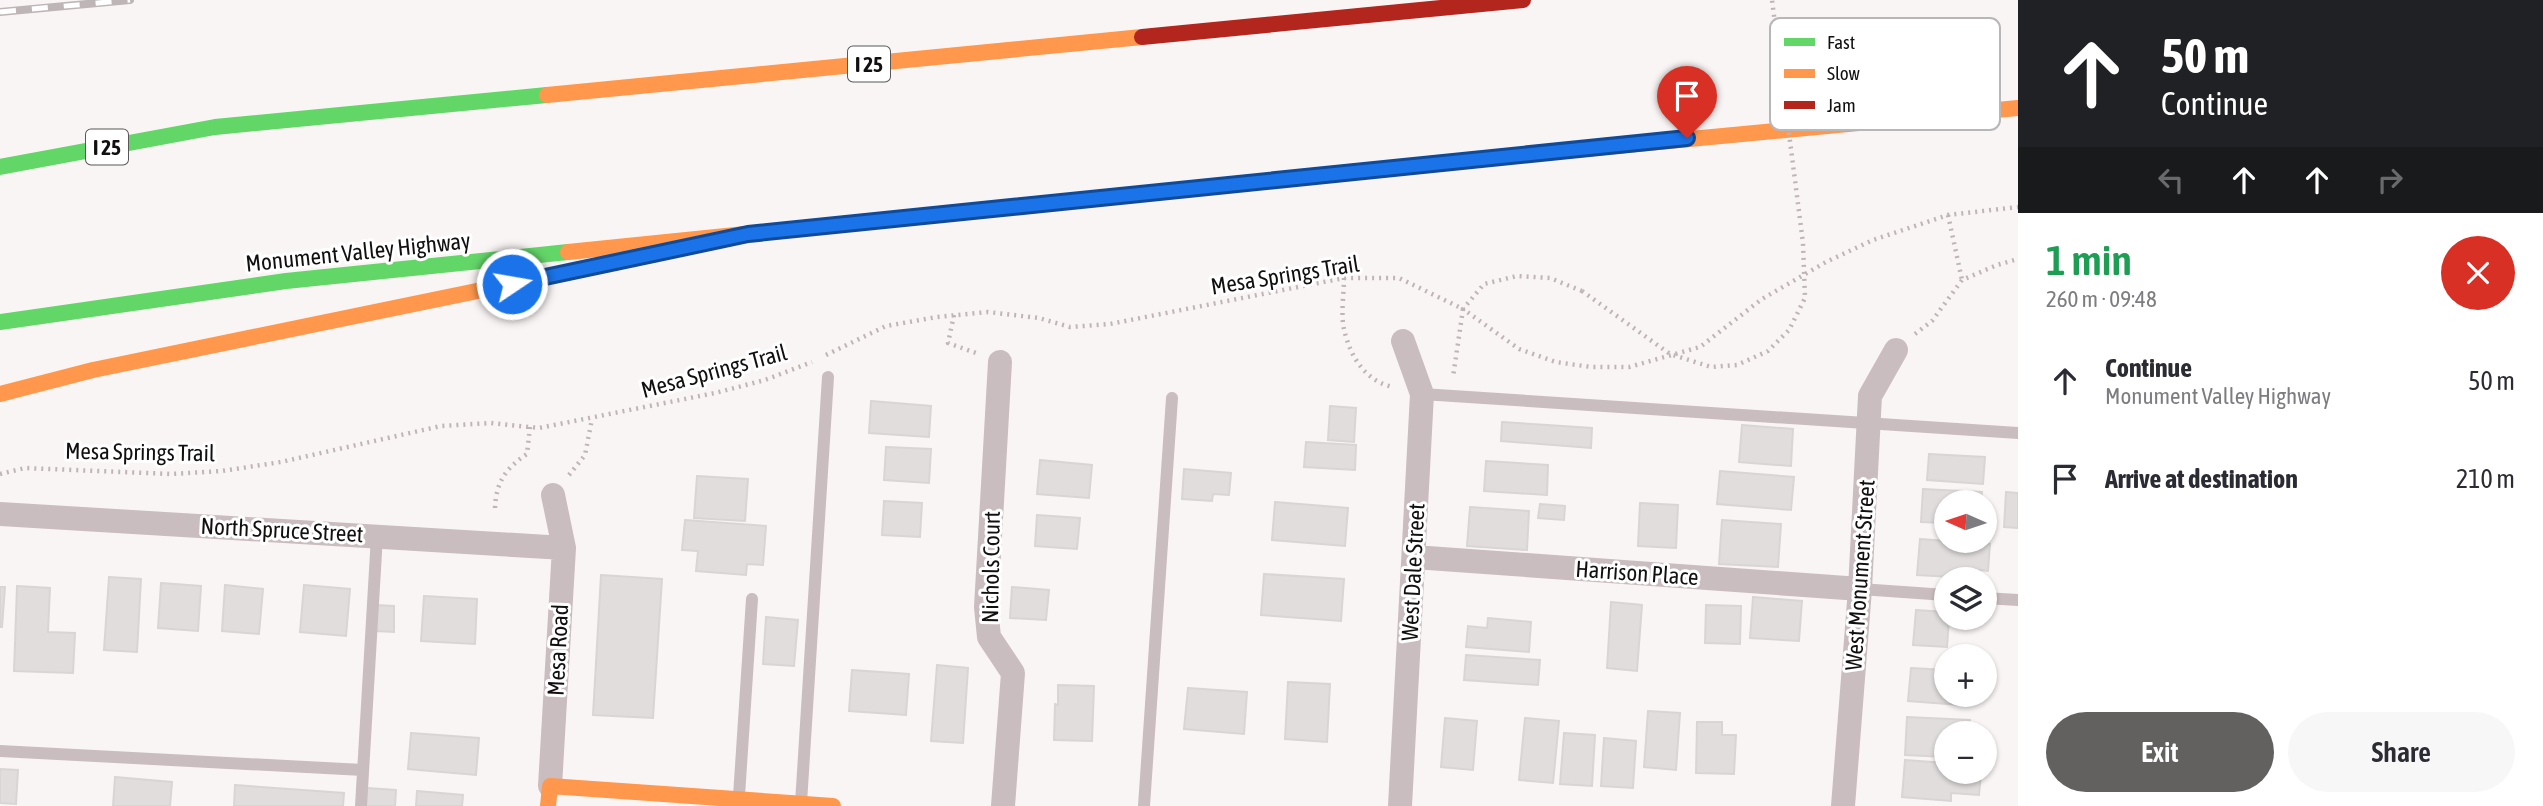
<!DOCTYPE html>
<meta charset="utf-8">
<style>
body{margin:0;font-family:"Asap Condensed",sans-serif;background:#f7f7f7;color:#2b2b33;height:100vh;display:flex;flex-direction:column;font-size:26px;white-space:nowrap}
*{box-sizing:border-box;margin:0}
p{font-size:23px;color:#7c7c81}
.icon{flex:none;width:38px;height:38px;fill:none;stroke:currentColor;stroke-width:2;stroke-linecap:round;stroke-linejoin:round}
.map{position:relative;flex:1;overflow:hidden}
.panel{display:flex;flex-direction:column;background:#fff;width:525px}
.panel>*{flex:none}
.top-card{background:#202124;color:#fff;overflow:hidden}
.needle{width:46px;rotate:273deg}
.buttons{position:absolute;left:1934px;top:490px;display:grid;gap:14px}
.buttons a{display:grid;place-items:center;width:63px;height:63px;border-radius:50%;background:#fff;box-shadow:0 2px 5px #0004;font-size:35px}
.pin{position:absolute;display:grid;place-items:center;width:60px;height:60px;color:#fff;margin:-72px -30px;border-radius:50% 50% 50% 0;rotate:-45deg;box-shadow:0 0 7px #0007}
.pin .icon{rotate:45deg}
.me{position:absolute;width:77px;margin:-38px;rotate:78deg;stroke-linejoin:round;filter:drop-shadow(0 0 5px #0008)}
.turn{display:flex;align-items:center;gap:24px;height:147px;padding:0 28px;font-size:32px}
.turn .icon{width:91px;height:91px;stroke-width:2.5}
.turn b{display:block;font-size:49px;line-height:60px}
.lanes{display:flex;align-items:center;height:66px;padding:0 28px;background:#0003;justify-content:center;gap:35px;direction:ltr}
.lanes .off{opacity:.35}
.round{display:grid;place-items:center;flex:none;width:74px;height:74px;border-radius:37px;background:#f7f7f7}
.summary{display:flex;align-items:center;justify-content:space-between;height:119px;padding:0 28px}
h1{font-size:42px;font-weight:600;line-height:52px;color:#1e9e55}
.primary-button{display:flex;gap:14px;margin-top:auto;padding:14px 28px}
.primary-button a{flex:1;height:80px;border-radius:42px;background:#636060;color:#fff;font-size:28px;font-weight:600;line-height:80px;text-align:center}
.primary-button a+a{background:#f7f7f7;color:#2b2b33}
ul{padding:0;list-style:none}
li{display:flex;align-items:center;gap:21px;height:98px;padding:0 28px}
li div{flex:1}
li b{display:block;font-size:26px}
li em{font-style:normal}
main{display:flex;flex:1;min-height:0}
.map>svg:first-child{display:block}
</style>
<main>
<div class="map">
<svg width="2018" height="806" viewBox="0 0 2018 806">
<rect width="100%" height="100%" fill="#faf5f5"/>
<path fill="#e1dddd" stroke="#d9d5d5" stroke-width="2" d="M871,401L931,406L929,437L869,433Z
M1330,406L1356,408L1354,442L1328,440Z
M1502,422L1592,428L1591,448L1501,441Z
M1742,425L1793,429L1791,466L1739,462Z
M1306,442L1356,445L1355,470L1304,467Z
M886,447L931,449L929,483L884,480Z
M1929,454L1985,457L1983,484L1927,480Z
M1040,460L1092,465L1089,498L1037,494Z
M1486,461L1548,465L1547,495L1484,491Z
M1184,469L1231,473L1229,495L1213,494L1212,501L1182,499Z
M1720,471L1794,477L1791,510L1717,504Z
M697,476L748,479L745,521L694,518Z
M1923,489L1982,492L1981,502H1946V523L1921,522Z
M2006,492L2018,493V528L2004,527Z
M884,501L922,503L920,537L882,535Z
M1275,502L1348,508L1345,546L1272,540Z
M1640,503L1678,505L1676,548L1638,546Z
M1540,504L1565,506L1564,520L1538,518Z
M1470,507L1529,511L1527,550L1467,546Z
M1037,515L1080,518L1077,549L1035,546Z
M685,520L766,526L763,565L747,564L746,575L696,571L698,551L682,550Z
M1722,520L1781,524L1778,567L1719,564Z
M1920,539L1990,544L1988,571L1971,569L1970,578L1917,575Z
M1264,574L1344,579L1341,621L1261,615Z
M601,575L662,579L653,718L593,715Z
M109,577L141,579L137,652L104,650Z
M161,583L201,586L198,631L158,628Z
M225,585L263,589L259,634L222,631Z
M304,585L350,589L346,636L300,632Z
M17,586L50,588L48,632L75,633L73,673L14,671Z
M0,587H5L2,627H0Z
M1012,587L1049,590L1046,620L1010,618Z
M424,596L477,599L475,644L421,641Z
M1753,597L1802,601L1799,641L1750,638Z
M1611,602L1642,605L1637,671L1607,668Z
M376,605L394,606V632L375,631Z
M1706,605L1741,606L1740,644L1705,643Z
M1916,610L1946,612V618H1949L1947,647L1913,645Z
M766,617L798,620L794,666L763,664Z
M1488,618L1531,622L1529,652L1466,647L1468,626L1487,628Z
M1466,655L1540,660L1538,685L1464,680Z
M937,665L968,668L963,743L931,741Z
M1911,668L1946,670V695H1961L1960,705L1908,701Z
M852,670L909,674L906,715L849,711Z
M1288,682L1330,684L1327,742L1285,739Z
M1058,685L1094,686L1092,741L1054,740L1055,704L1058,705Z
M1188,688L1247,692L1244,734L1184,729Z
M1648,711L1680,713L1676,770L1644,767Z
M1907,717L1970,720V733H1946V757L1905,755Z
M1445,718L1477,721L1473,770L1441,767Z
M1525,718L1559,721L1553,783L1519,780Z
M1697,722H1722V735H1736L1734,774L1696,773Z
M411,733L479,738L476,775L408,769Z
M1564,733L1595,735L1592,786L1560,784Z
M1604,738L1636,741L1633,788L1601,786Z
M1905,760L1946,763V772H1981L1979,795L1951,793V801L1902,797Z
M0,769L18,770L16,804L0,803Z
M115,777L172,782L170,806H113Z
M235,785L344,793L343,806H234Z
M367,788L396,790L395,806H366Z
M417,791L463,795L462,806H416Z"/>
<g fill="none" stroke-linecap="round" stroke-linejoin="round">
<path stroke="#bfb5b7" stroke-width="4.5" stroke-dasharray="2 5" stroke-linecap="butt" d="M1948,215L1962,280
M1344,278C1344,295 1340,317 1345,333C1351,358 1367,382 1393,387
M1582,291L1550,278L1517,276L1484,284L1463,309L1519,349L1556,362L1591,367H1629L1700,347L1762,299L1826,262L1873,240L1948,215L2018,207
M954,315L948,343L976,353
M1915,334L1932,321L1962,280L1997,265L2018,259
M826,355L886,326L937,317L988,312L1039,318L1070,327L1110,324L1344,278H1399L1463,309L1453,377
M0,474L25,468L171,474L222,471L281,462L441,426L491,423L539,428L715,393L765,380L812,362
M569,475L585,455L592,419
M495,508C496,482 506,468 527,454L530,427"/>
<path stroke="#cabdbf" stroke-width="12" d="M1422,394L2018,433
M1860,589L1946,595
M1984,598L2018,600
M0,751L363,770
M739,796L752,599
M801,803L828,377
M361,806L377,536
M1144,806L1172,398"/>
<path stroke="#cabdbf" stroke-width="24" d="M1000,362L986,607L989,637L1013,673L1003,806
M0,514L564,548
M1414,557L1860,589
M550,786L564,548L553,495
M1400,806L1422,394L1403,341
M1843,806L1860,589L1870,396L1896,350"/>
<path stroke="#63d668" stroke-width="16" d="M0,167L215,127L547,95
M1032,205L1522,155
M0,322L286,281L568,252"/>
<path stroke="#ff974d" stroke-width="16" d="M547,95L1142,37
M1522,155L2018,108
M568,252L1032,205
M0,394L93,370L550,276
M548,806L550,786L833,806"/>
<path stroke="#b3261e" stroke-width="16" d="M1142,37L1523,0"/>
<g stroke="#beb5b6" stroke-width="8">
<path id="rail" d="M0,12L130,0"/>
</g>
<use href="#rail" stroke="#fff" stroke-width="5" stroke-dasharray="16" stroke-linecap="butt"/>
<path stroke="#bfb5b7" stroke-width="4.5" stroke-dasharray="2 5" stroke-linecap="butt" d="M1582,291L1670,354L1711,367L1737,365L1768,351L1789,330L1805,298L1803,243L1772,0"/>
</g>
<g fill="none" stroke-linecap="round" stroke-linejoin="round">
<g stroke="#114b97" stroke-width="18">
<path id="route" d="M512,284L748,234L1687,138"/>
</g>
<use href="#route" stroke="#1a73e8" stroke-width="12"/>
</g>
<g text-anchor="middle" dominant-baseline="central" stroke-width="6" stroke-linejoin="round" paint-order="stroke">
<g fill="#fff" stroke="#595757" stroke-width="2">
<rect x="848" y="46.5" width="42" height="35" rx="5"/>
<rect x="86" y="129.5" width="42" height="35" rx="5"/>
</g>
<g font-size="21" font-weight="bold" fill="#120f0f">
<text x="869" y="64">I 25</text>
<text x="107" y="147">I 25</text>
</g>
<g font-size="23" fill="#120f0f" stroke="#fff">
<text transform="translate(358 252) rotate(-6)">Monument Valley Highway</text>
<text transform="translate(1285 275) rotate(-9)">Mesa Springs Trail</text>
<text transform="translate(714 371) rotate(-15)">Mesa Springs Trail</text>
<text transform="translate(140 452) rotate(1)">Mesa Springs Trail</text>
<text transform="translate(282 530) rotate(3)">North Spruce Street</text>
<text transform="translate(991 567) rotate(-89)">Nichols Court</text>
<text transform="translate(1413 572) rotate(-87)">West Dale Street</text>
<text transform="translate(1637 573) rotate(4)">Harrison Place</text>
<text transform="translate(1860 575) rotate(-86)">West Monument Street</text>
<text transform="translate(558 650) rotate(-87)">Mesa Road</text>
</g>
</g>
<rect x="1770" y="18" width="230" height="112" rx="10" fill="#fff" stroke="#b8b7b7" stroke-width="2"/>
<rect x="1784" y="38" width="31" height="8" fill="#63d668"/>
<rect x="1784" y="69" width="31" height="9" fill="#ff974d"/>
<rect x="1784" y="101" width="31" height="8" fill="#b3261e"/>
<g font-size="19" fill="#120f0f">
<text x="1827" y="49">Fast</text>
<text x="1827" y="80">Slow</text>
<text x="1827" y="112">Jam</text>
</g>
</svg>
<div class="buttons">
<a><svg class="needle" viewBox="-14 -14 28 28"><path d="M0-13l5 13h-10z" fill="#e53935"/><path d="M0 13l5-13h-10z" fill="#7c7c81"/></svg></a>
<a><svg class="icon" aria-label="layers" viewBox="0 0 24 24"><path d="M12 4l9 5-9 5-9-5zM3 14l9 5 9-5"/></svg></a>
<a>+</a>
<a>−</a>
</div>
<div class="pin" style="left:1687px;top:138px;background:#d93025"><svg class="icon" aria-label="arrive" viewBox="0 0 24 24"><path d="M6 21V4h12l-3 4 3 4H6"/></svg></div>
<svg class="me" style="left:512px;top:284px" viewBox="-20 -20 40 40"><circle r="17" fill="#1a73e8" stroke="#fff" stroke-width="3"/><path d="M0-11L8 9 0 5-8 9z" fill="#fff"/></svg>
</div>
<section class="panel">
<div class="top-card">
<div class="turn"><svg class="icon" aria-label="ahead" viewBox="0 0 24 24"><path d="M12 20V5M6 11l6-6 6 6"/></svg><div><b>50 m</b>Continue</div></div>
<div class="lanes"><svg class="icon off" aria-label="left" viewBox="0 0 24 24"><path d="M17 20v-9H6M10 6l-5 5 5 5"/></svg><svg class="icon" aria-label="ahead" viewBox="0 0 24 24"><path d="M12 20V5M6 11l6-6 6 6"/></svg><svg class="icon" aria-label="ahead" viewBox="0 0 24 24"><path d="M12 20V5M6 11l6-6 6 6"/></svg><svg class="icon off" aria-label="right" viewBox="0 0 24 24"><path d="M7 20v-9h11M14 6l5 5-5 5"/></svg></div>
</div>
<div class="summary"><div><h1>1 min</h1><p>260 m · 09:48</p></div><a class="round" style="background:#d93025;color:#fff"><svg class="icon" aria-label="close" viewBox="0 0 24 24"><path d="M6 6l12 12M18 6L6 18"/></svg></a></div>
<ul>
<li><svg class="icon" aria-label="ahead" viewBox="0 0 24 24"><path d="M12 20V5M6 11l6-6 6 6"/></svg><div><b>Continue</b><p>Monument Valley Highway</p></div><em>50 m</em></li>
<li><svg class="icon" aria-label="arrive" viewBox="0 0 24 24"><path d="M6 21V4h12l-3 4 3 4H6"/></svg><div><b>Arrive at destination</b></div><em>210 m</em></li>
</ul>
<div class="primary-button"><a>Exit</a><a>Share</a></div>
</section>
</main>
